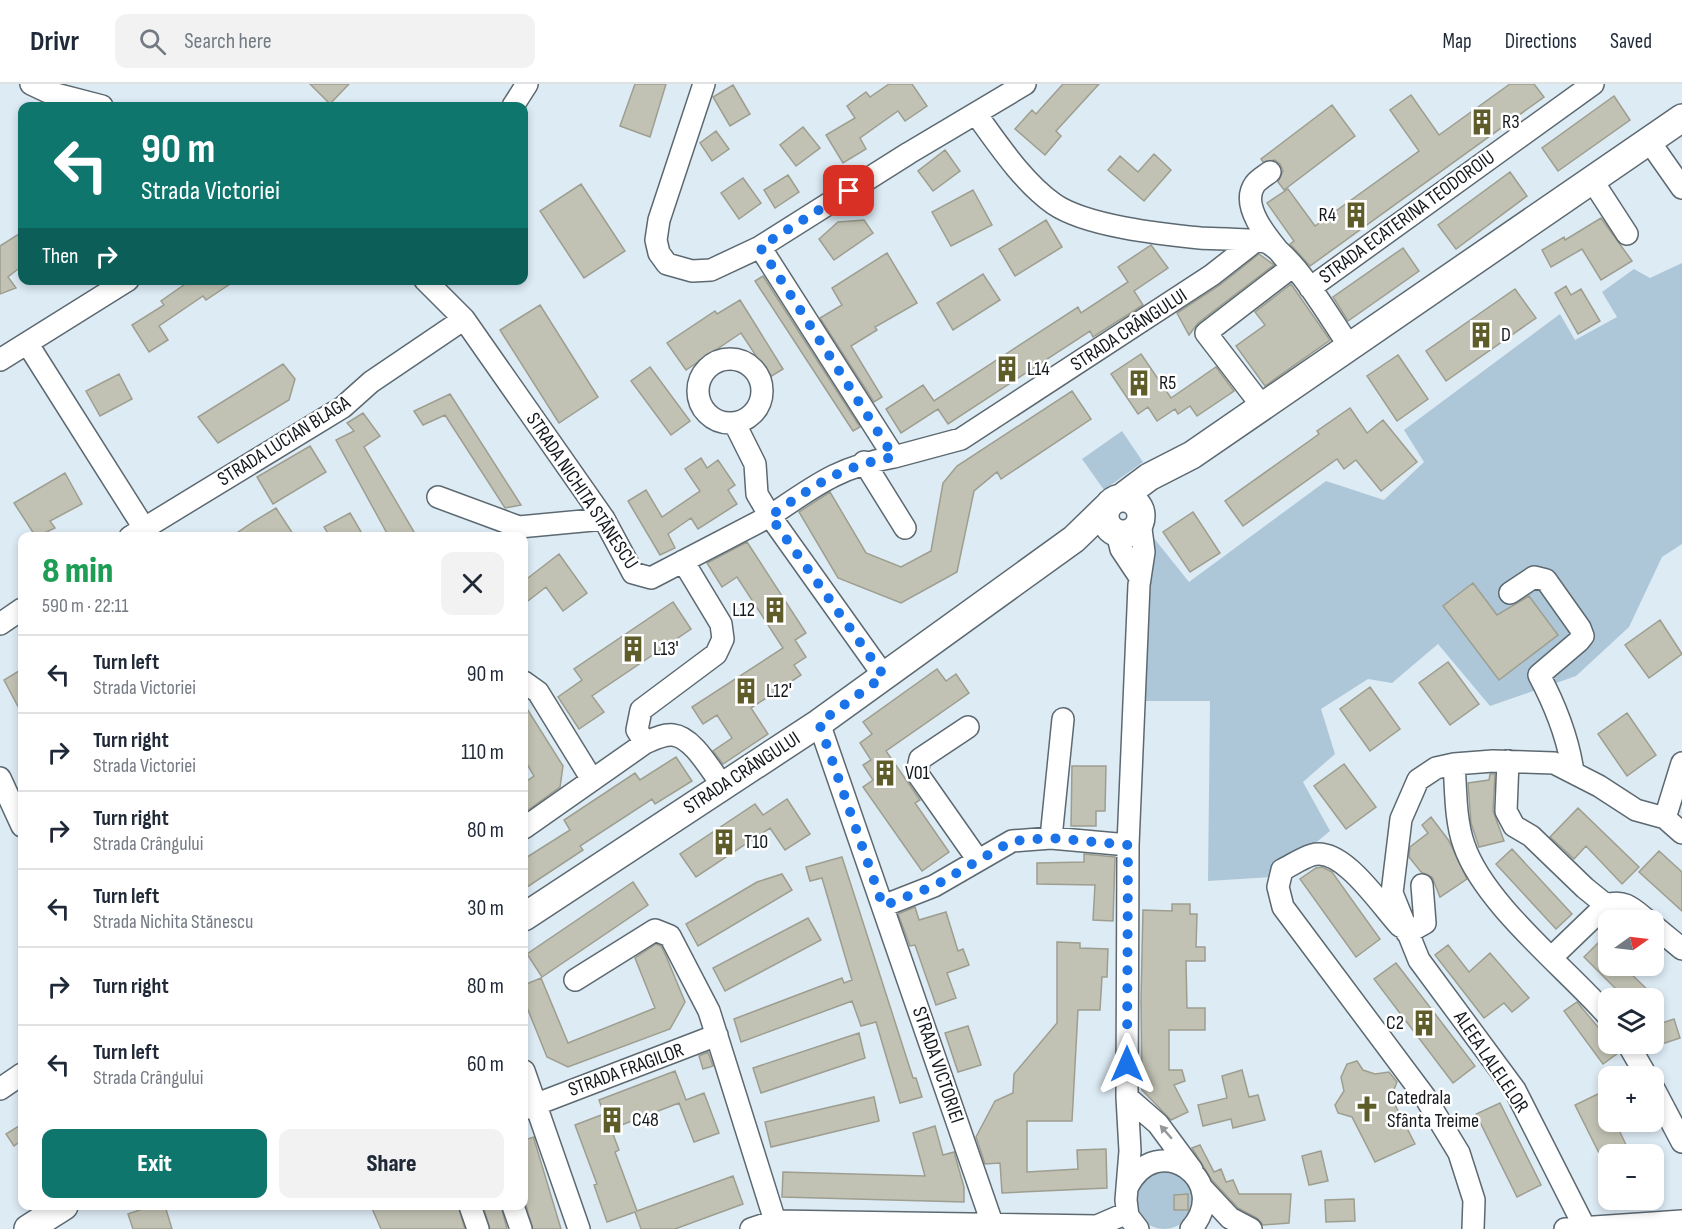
<!DOCTYPE html>
<meta charset="utf-8">
<style>
body{margin:0;font-family:"Sofia Sans Condensed",sans-serif;background:#f2f2f3;color:#1f2937;height:100vh;display:flex;flex-direction:column;font-size:22px;white-space:nowrap}
*{box-sizing:border-box;margin:0}
p{font-size:20px;color:#747a83}
.icon{flex:none;width:33px;height:33px;fill:none;stroke:currentColor;stroke-width:2;stroke-linecap:round;stroke-linejoin:round}
.map{position:relative;flex:1;overflow:hidden}
.details{position:absolute;left:18px;top:448px;width:510px;height:678px;display:flex;flex-direction:column;background:#fff;border-radius:12px;box-shadow:0 3px 9px #0003}
.details>*{flex:none}
.hud{position:absolute;left:18px;top:18px;width:510px;height:183px;border-radius:12px;box-shadow:0 3px 9px #0003;background:#0f766e;color:#fff;overflow:hidden}
.needle{width:39px;rotate:76deg}
.tools{position:absolute;left:1598px;top:826px;display:grid;gap:12px}
.tools a{display:grid;place-items:center;width:66px;height:66px;border-radius:12px;background:#fff;box-shadow:0 3px 9px #0003;font-size:30px}
.pin{position:absolute;display:grid;place-items:center;width:51px;height:51px;color:#fff;margin:-26px;border-radius:12px;box-shadow:0 3px 9px #0006}
.me{position:absolute;width:66px;margin:-33px;rotate:0deg;stroke-linejoin:round;filter:drop-shadow(0 0 4px #0008)}
.turn{display:flex;align-items:center;gap:21px;height:126px;padding:0 24px;font-size:27px}
.turn .icon{width:78px;height:78px;stroke-width:2.5}
.turn b{display:block;font-size:42px;line-height:51px}
.then{display:flex;align-items:center;height:57px;padding:0 24px;background:#0003;gap:12px;font-size:22px}
.round{display:grid;place-items:center;flex:none;width:63px;height:63px;border-radius:12px;background:#f2f2f3}
.overview{display:flex;align-items:center;justify-content:space-between;height:102px;padding:0 24px}
h1{font-size:36px;font-weight:800;line-height:45px;color:#1e9e55}
.button{display:flex;gap:12px;margin-top:auto;padding:12px 24px}
.button a{flex:1;height:69px;border-radius:12px;background:#0f766e;color:#fff;font-size:24px;font-weight:800;line-height:69px;text-align:center}
.button a+a{background:#f2f2f3;color:#1f2937}
ul{padding:0;list-style:none}
li{display:flex;align-items:center;gap:18px;height:78px;padding:0 24px;border-top:2px solid #e0e1e3}
li div{flex:1}
li b{display:block;font-size:22px}
li em{font-style:normal}
header{display:flex;align-items:center;gap:36px;box-sizing:border-box;height:84px;padding:0 30px;background:#fff;border-bottom:2px solid #e0e1e3}
header strong{font-size:28px}
nav{display:flex;gap:33px;margin-inline-start:auto;font-size:21px}
.search{width:420px;height:54px;background:#f2f2f3;display:flex;align-items:center;gap:15px;box-sizing:border-box;padding:0 21px;border-radius:12px;color:#747a83;font-size:22px}
.map>svg:first-child{display:block}
</style>
<header>
<strong>Drivr</strong>
<div class="search"><svg class="icon" aria-label="search" viewBox="0 0 24 24"><circle cx="10" cy="10" r="6"/><path d="M15 15l6 6"/></svg>Search here</div>
<nav><a>Map</a><a>Directions</a><a>Saved</a></nav>
</header>
<div class="map">
<svg width="1682" height="1145" viewBox="0 0 1682 1145">
<rect width="100%" height="100%" fill="#ddebf5"/>
<path fill="#adc7d8" d="M1682,179V460L1662,473L1629,543L1576,592L1490,622L1438,560L1392,599L1368,595L1321,625L1335,670L1303,698L1330,747L1274,793L1208,797L1210,617H1144L1153,453L1189,498L1326,397L1384,416L1424,378L1404,346L1560,230L1575,256L1617,233L1602,208L1634,185L1650,194Z
M1122,347L1143,378L1104,406L1082,375Z
M1135 1116a29 29 0 1 1 58 0a29 29 0 1 1-58 0Z"/>
<path fill="#c2c2b4" stroke="#9e9e90" stroke-width="1.5" d="M310,0H349L330,20Z
M635,0H666L650,53L620,42Z
M889,0H912L927,22L905,37L898,27L860,54L866,65L843,79L826,51L855,34L847,22L866,8L870,13Z
M1063,0H1099L1056,47L1061,52L1045,71L1015,45L1032,26L1036,30Z
M1510,0H1534L1544,13L1310,182L1290,160L1294,157L1267,119L1288,105L1315,142L1419,67L1390,26L1411,11L1439,51Z
M733,1L750,30L730,42L713,13Z
M1614,12L1630,36L1558,87L1542,64Z
M1332,21L1355,52L1284,106L1278,98L1283,87L1280,80L1275,76L1263,78L1261,75Z
M803,43L820,64L796,82L780,61Z
M716,47L729,65L712,77L700,59Z
M945,66L960,87L933,107L918,87Z
M1154,70L1171,86L1144,117L1108,86L1120,72L1138,88Z
M1510,88L1527,112L1456,165L1438,141Z
M788,91L799,108L775,124L764,106Z
M743,94L761,119L739,135L721,109Z
M581,100L625,167L584,194L540,127Z
M973,106L992,141L951,162L932,128Z
M1601,134L1632,177L1601,196L1582,165L1551,183L1542,166L1564,153L1565,156Z
M864,136L873,149L834,176L819,155L838,138Z
M1046,136L1062,163L1015,192L999,165Z
M22,148V182L8,193L16,204L0,210V162Z
M1151,161L1168,184L1134,207L1143,221L1093,253L1090,247L948,340L938,325L901,349L886,325L923,301L934,317L1078,223L1081,229L1128,198L1118,183Z
M1403,164L1419,187L1348,237L1333,213Z
M887,169L917,219L875,243L877,246L851,262L882,313L874,318L820,234L842,221L832,204Z
M1259,170L1274,181L1198,239L1189,251L1177,229L1220,201Z
M983,190L1000,216L953,246L937,219Z
M763,192L860,343L853,347L755,197Z
M191,196H236L206,216L203,212L159,242L168,256L149,268L132,241L164,221L161,217Z
M1291,200L1330,256L1265,302L1236,262L1265,241L1255,228Z
M1566,202L1571,211L1581,205L1600,237L1578,250L1555,209Z
M1515,205L1536,234L1446,297L1426,267Z
M740,216L783,285L770,293L741,249L686,286L667,259L715,227L717,230Z
M540,221L598,313L559,339L500,246Z
M1141,270L1171,314L1216,283L1234,307L1197,332L1190,322L1178,330L1175,325L1157,337L1148,323L1138,330L1111,290Z
M1398,271L1428,315L1397,337L1367,292Z
M283,280L295,295L289,316L218,359L198,333Z
M650,283L690,337L671,351L631,297Z
M119,290L132,315L100,332L86,307Z
M1072,307L1091,335L1001,395L997,388L974,407L957,488L901,519L838,494L799,428L830,408L866,469L901,483L931,467L943,399L957,382Z
M450,310L521,421L505,424L445,331L423,341L414,327Z
M1350,324L1367,349L1383,336L1417,378L1381,407L1356,376L1344,385L1337,375L1243,442L1225,417L1319,350L1317,347Z
M363,329L380,352L364,363L417,453H389L336,356L354,347L347,339Z
M310,362L326,388L273,420L257,393Z
M701,374L707,384L718,376L735,401L728,406L737,420L698,445L691,434L668,450L675,464L660,471L628,417L646,406L662,433L700,407L685,385Z
M65,389L82,420L50,437L55,444L36,453L14,419Z
M276,424L295,453H231L253,438Z
M1193,428L1220,469L1190,488L1163,448Z
M350,429L364,453H330L324,443Z
M747,458L806,549L795,556L806,573L794,581L801,591L751,624L768,650L723,680L713,667L732,654L717,631L703,640L692,623L783,564L737,493L722,503L707,479Z
M559,470L587,509L563,527L546,503L524,520V497Z
M1473,499L1497,531L1529,512L1558,551L1499,596L1443,522Z
M673,518L691,545L592,612L604,628L579,645L558,613L582,596L574,585Z
M1660,536L1682,570L1649,594L1625,561Z
M1448,578L1479,620L1450,641L1419,599Z
M22,585V630L4,596Z
M937,585L946,597L956,590L969,609L886,667L920,716L915,719L949,768L922,787L863,703L873,696L863,681L871,676L860,659L872,650L863,638Z
M1370,603L1400,645L1370,667L1340,625Z
M524,620L563,682L560,703L524,729V699L534,692L524,675Z
M1627,629L1656,671L1627,692L1598,650Z
M676,673L692,697L655,720L652,715L580,762L583,766L524,805V775L570,746L564,736L635,689L640,696Z
M1344,680L1376,723L1346,745L1314,702Z
M1072,682H1106L1105,727H1096V742H1071Z
M1490,690H1495L1493,727L1504,757L1479,763L1471,739L1468,699L1489,696Z
M787,715L810,750L785,766L770,744L696,793L680,770L755,720L763,731Z
M1578,724L1639,783L1622,800L1586,762L1574,775L1550,753Z
M1431,733L1449,757L1467,795L1440,813L1432,793L1421,788L1409,773L1410,763L1428,749L1422,741Z
M1512,765L1572,830L1556,845L1496,780Z
M1659,767L1682,788V827L1639,788Z
M1084,770L1115,773L1113,837L1093,836L1095,801L1037,800V779L1084,778Z
M842,773L913,994H916L922,1013L900,1019L876,938L861,942L852,917L741,958L734,935L842,894L844,899L852,896L822,794L810,797L806,783Z
M1322,783L1332,788L1380,855L1356,873L1300,795L1316,784Z
M782,790L792,806L698,862L686,840L757,798Z
M633,798L648,821L542,893L527,870Z
M1172,820H1190V830H1197L1196,863H1205V877H1186L1187,924H1205V946H1169V986H1182L1185,997L1174,1001L1188,1028L1171,1036L1142,1006L1141,916L1143,826L1172,827Z
M915,823L919,836L946,828L958,867L963,865L969,881L947,889L956,914L936,921L915,861L910,862L898,830Z
M808,834L821,856L725,907L713,884Z
M1057,858L1080,859V864L1108,865L1107,893H1102L1100,926H1078L1072,1037H1027V1088L1078,1085L1077,1066L1106,1065L1107,1104L1002,1109L1000,1079L985,1080L976,1053L995,1017L1013,1009L1014,990L1057,939Z
M1599,858L1608,867V882H1623L1657,915H1626L1584,873Z
M656,860L661,862L666,872L685,918L670,945L568,983L547,973L524,916V901L541,894L568,959L655,924L635,874Z
M1448,861L1469,888L1490,869L1529,914L1512,928L1504,919L1484,934L1435,871Z
M1396,879L1475,982L1453,999L1374,895Z
M1577,918L1608,955V960H1612L1618,969L1603,980L1564,927Z
M1674,935L1680,954L1653,963V942Z
M968,942L981,981L958,988L945,949Z
M859,949L865,974L761,1009L753,984Z
M708,968L713,982L703,985L699,972Z
M1357,977L1363,986L1375,990L1389,988L1397,998L1391,1013L1415,1060L1375,1078L1352,1033L1338,1029L1335,1021L1344,1007L1341,993L1347,980Z
M1242,986L1249,1013L1258,1011L1265,1036L1233,1044L1231,1035L1203,1042L1198,1021L1227,1014L1222,992Z
M675,987L686,1016L704,1009L719,1049L694,1058L679,1019L611,1045L619,1066L615,1068L637,1127L733,1092L743,1120L675,1145H641L635,1128L607,1138L594,1101L597,1100L575,1041L604,1030L599,1016Z
M1600,1009L1608,1024V1038H1615L1631,1071H1600L1575,1021Z
M874,1013L879,1037L771,1063L765,1038Z
M1500,1019L1541,1101L1517,1113L1476,1030Z
M22,1040V1056L14,1062L6,1050Z
M935,1042L943,1071L954,1068L964,1103V1118L782,1113L783,1088L925,1092L913,1049Z
M534,1053V1055L561,1145H533L524,1115V1056Z
M1200,1061L1214,1088L1221,1085L1226,1098L1233,1096L1239,1110H1291L1289,1139L1263,1141L1257,1134L1238,1124L1211,1095L1192,1064Z
M1321,1067L1328,1097L1309,1101L1302,1072Z
M1188,1110V1126H1174V1111Z
M1354,1115L1355,1137L1326,1138L1325,1116Z
M151,1122H165L172,1145H133L128,1130Z
M371,1122H458L465,1145H381Z
M483,1122H501L507,1145H490Z"/>
<g fill="none" stroke-linecap="round" stroke-linejoin="round">
<g stroke="#5c6971" stroke-width="24">
<path id="minor" d="M31,0L48,8L102,22
M704,0L659,136L656,156L659,169L667,180L692,187L711,186L760,163L909,69L1025,0
M513,22L527,0
M976,30C998,60 1022,97 1054,120C1086,142 1160,150 1200,154C1213,155 1260,155 1268,159C1298,177 1329,233 1350,263
M1649,57L1682,104
M1592,96L1627,150
M760,163L894,373L961,355L1212,191L1258,155
M425,196L464,235L604,435L633,489L651,494L770,432L884,592
M1310,204L1593,0
M27,259L144,444
M698 307a32 32 0 1 1 64 0a32 32 0 1 1-64 0Z
M0,276L128,196
M1262,322L1206,249L1292,183C1277,164 1237,125 1255,100C1259,95 1266,91 1270,88
M735,340L755,380L757,410L770,432C816,401 838,383 894,373
M864,378L905,444
M438,413L519,443L604,435
M1117,449L1121,465L1139,492
M130,453L343,323L371,298L464,235
M1510,509L1534,493L1546,496L1580,544L1583,552L1579,557L1539,591C1556,623 1568,653 1573,688
M0,540L22,525
M524,598L538,608L591,694
M819,639L992,1139
M968,643L920,675L917,689L978,776
M645,659C654,655 663,650 673,651C693,653 711,687 723,702
M1508,677L1506,727L1514,742L1531,752L1585,804L1606,821L1552,873
M1454,680C1456,706 1455,736 1464,761C1484,820 1566,884 1608,932
M0,694L22,742
M1665,734L1682,679
M524,744L645,659L637,646L641,626L716,570L723,555L721,540L683,477
M1051,754L1063,635
M1606,821C1625,815 1633,825 1648,837
M883,822L934,802L1012,757L1051,754L1128,761
M1653,841L1682,865
M1400,842C1381,822 1343,762 1312,771C1302,774 1292,781 1282,786L1278,803L1283,823L1425,1013L1459,1069L1474,1116L1473,1145
M1407,849L1425,839L1422,801
M575,896L655,846L670,852L709,927L775,1137
M1628,960L1647,993
M524,987L579,1145
M1653,1003L1682,1058
M0,1005L22,990
M1127,1013L1158,1040L1192,1086
M524,1025L717,951
M1127,1104C1157,1043 1233,1097 1191,1145
M1202,1104L1230,1134L1251,1145
M470,1122L478,1145
M513,1122L521,1145
M1585,1144L1515,1006L1419,876L1392,809L1401,735L1418,696L1436,684L1454,680L1493,677L1554,679L1599,702L1636,726L1665,734L1682,749
M751,1145L775,1137L1097,1142L1127,1129
M1138,1145L1128,1132L1126,1116L1130,1067L1127,1013L1128,761L1139,501L1144,468L1140,437
M1565,1145L1682,1137"/>
</g>
<g stroke="#5c6971" stroke-width="30">
<path id="major" d="M1121,414L1149,393L1192,371L1682,34
M1105 432a18 18 0 1 1 36 0a18 18 0 1 1-36 0Z
M524,833L819,639L1074,455L1109,421
M28,1145L64,1122"/>
</g>
<use href="#minor" stroke="#fff" stroke-width="21"/>
<use href="#major" stroke="#fff" stroke-width="27"/>
</g>
<defs><path id="oneway-solid" d="M-6-.8H1V-3.2L6.5 0L1 3.2V.8H-6Z" transform="scale(1.5)"/></defs>
<use fill="#959899" href="#oneway-solid" transform="translate(1166 1048) rotate(-131)"/>
<g fill="none" stroke-linecap="round" stroke-linejoin="round">
<path stroke="#1a73e8" stroke-width="10" stroke-dasharray="0 18" d="M849,107L760,163L894,373C838,383 816,401 770,432L884,592L819,639L883,822L934,802L1012,757L1051,754L1128,761L1127,980"/>
</g>
<defs>
<g id="building-bare" transform="scale(2.07)"><path d="M-4-6H4V6H1V3H-1V6H-4ZM-2.5-4.3h1.7v1.8h-1.7ZM.8-4.3h1.7v1.8H.8ZM-2.5-1h1.7V.8h-1.7ZM.8-1h1.7V.8H.8Z" fill="#5e5c28" stroke="#fff" stroke-width="2.5" paint-order="stroke"/></g>
<g id="church-bare" transform="scale(2.07)"><path d="M-1.2-6h2.4v3.5h3.3v2.4h-3.3V6h-2.4V-.1h-3.3v-2.4h3.3Z" fill="#5e5c28" stroke="#fff" stroke-width="2.5" paint-order="stroke"/></g>
</defs>
<g fill-rule="evenodd">
<use href="#building-bare" x="1482" y="38"/>
<use href="#building-bare" x="1356" y="131"/>
<use href="#building-bare" x="1481" y="251"/>
<use href="#building-bare" x="1007" y="285"/>
<use href="#building-bare" x="1139" y="299"/>
<use href="#building-bare" x="775" y="526"/>
<use href="#building-bare" x="633" y="565"/>
<use href="#building-bare" x="746" y="607"/>
<use href="#building-bare" x="885" y="689"/>
<use href="#building-bare" x="724" y="758"/>
<use href="#building-bare" x="1424" y="939"/>
<use href="#church-bare" x="1367" y="1025"/>
<use href="#building-bare" x="612" y="1036"/>
</g>
<g text-anchor="middle" dominant-baseline="central" stroke-width="5" stroke-linejoin="round" paint-order="stroke">
<g font-size="20" fill="#14191d" stroke="#fff" text-anchor="start">
<text x="1502" y="38">R3</text>
<text x="1336" y="131" text-anchor="end">R4</text>
<text x="1501" y="251">D</text>
<text x="1027" y="285">L14</text>
<text x="1159" y="299">R5</text>
<text x="755" y="526" text-anchor="end">L12</text>
<text x="653" y="565">L13'</text>
<text x="766" y="607">L12'</text>
<text x="905" y="689">V01</text>
<text x="744" y="758">T10</text>
<text x="1404" y="939" text-anchor="end">C2</text>
<text x="1387" y="1014">Catedrala<tspan x="1387" dy="23">Sfânta Treime</tspan></text>
<text x="632" y="1036">C48</text>
</g>
<g font-size="20" fill="#14191d" stroke="#fff">
<text transform="translate(1407 133) rotate(-36)">STRADA ECATERINA TEODOROIU</text>
<text transform="translate(1129 246) rotate(-33)">STRADA CRÂNGULUI</text>
<text transform="translate(284 357) rotate(-32)">STRADA LUCIAN BLAGA</text>
<text transform="translate(582 407) rotate(56)">STRADA NICHITA STĂNESCU</text>
<text transform="translate(742 689) rotate(-33)">STRADA CRÂNGULUI</text>
<text transform="translate(1491 978) rotate(56)">ALEEA LALELELOR</text>
<text transform="translate(938 981) rotate(71)">STRADA VICTORIEI</text>
<text transform="translate(626 986) rotate(-20)">STRADA FRAGILOR</text>
</g>
</g>
</svg>
<div class="tools">
<a><svg class="needle" viewBox="-14 -14 28 28"><path d="M0-13l5 13h-10z" fill="#e53935"/><path d="M0 13l5-13h-10z" fill="#747a83"/></svg></a>
<a><svg class="icon" aria-label="layers" viewBox="0 0 24 24"><path d="M12 4l9 5-9 5-9-5zM3 14l9 5 9-5"/></svg></a>
<a>+</a>
<a>−</a>
</div>
<div class="pin" style="left:849px;top:107px;background:#d93025"><svg class="icon" aria-label="arrive" viewBox="0 0 24 24"><path d="M6 21V4h12l-3 4 3 4H6"/></svg></div>
<svg class="me" style="left:1127px;top:980px" viewBox="-20 -20 40 40"><path d="M0-17L14 15 0 8-14 15z" fill="#1a73e8" stroke="#fff" stroke-width="4"/></svg>
<div class="hud">
<div class="turn"><svg class="icon" aria-label="left" viewBox="0 0 24 24"><path d="M17 20v-9H6M10 6l-5 5 5 5"/></svg><div><b>90 m</b>Strada Victoriei</div></div>
<div class="then">Then<svg class="icon" aria-label="right" viewBox="0 0 24 24"><path d="M7 20v-9h11M14 6l5 5-5 5"/></svg></div>
</div>
<section class="details">
<div class="overview"><div><h1>8 min</h1><p>590 m · 22:11</p></div><a class="round"><svg class="icon" aria-label="close" viewBox="0 0 24 24"><path d="M6 6l12 12M18 6L6 18"/></svg></a></div>
<ul>
<li><svg class="icon" aria-label="left" viewBox="0 0 24 24"><path d="M17 20v-9H6M10 6l-5 5 5 5"/></svg><div><b>Turn left</b><p>Strada Victoriei</p></div><em>90 m</em></li>
<li><svg class="icon" aria-label="right" viewBox="0 0 24 24"><path d="M7 20v-9h11M14 6l5 5-5 5"/></svg><div><b>Turn right</b><p>Strada Victoriei</p></div><em>110 m</em></li>
<li><svg class="icon" aria-label="right" viewBox="0 0 24 24"><path d="M7 20v-9h11M14 6l5 5-5 5"/></svg><div><b>Turn right</b><p>Strada Crângului</p></div><em>80 m</em></li>
<li><svg class="icon" aria-label="left" viewBox="0 0 24 24"><path d="M17 20v-9H6M10 6l-5 5 5 5"/></svg><div><b>Turn left</b><p>Strada Nichita Stănescu</p></div><em>30 m</em></li>
<li><svg class="icon" aria-label="right" viewBox="0 0 24 24"><path d="M7 20v-9h11M14 6l5 5-5 5"/></svg><div><b>Turn right</b></div><em>80 m</em></li>
<li><svg class="icon" aria-label="left" viewBox="0 0 24 24"><path d="M17 20v-9H6M10 6l-5 5 5 5"/></svg><div><b>Turn left</b><p>Strada Crângului</p></div><em>60 m</em></li>
</ul>
<div class="button"><a>Exit</a><a>Share</a></div>
</section>
</div>
